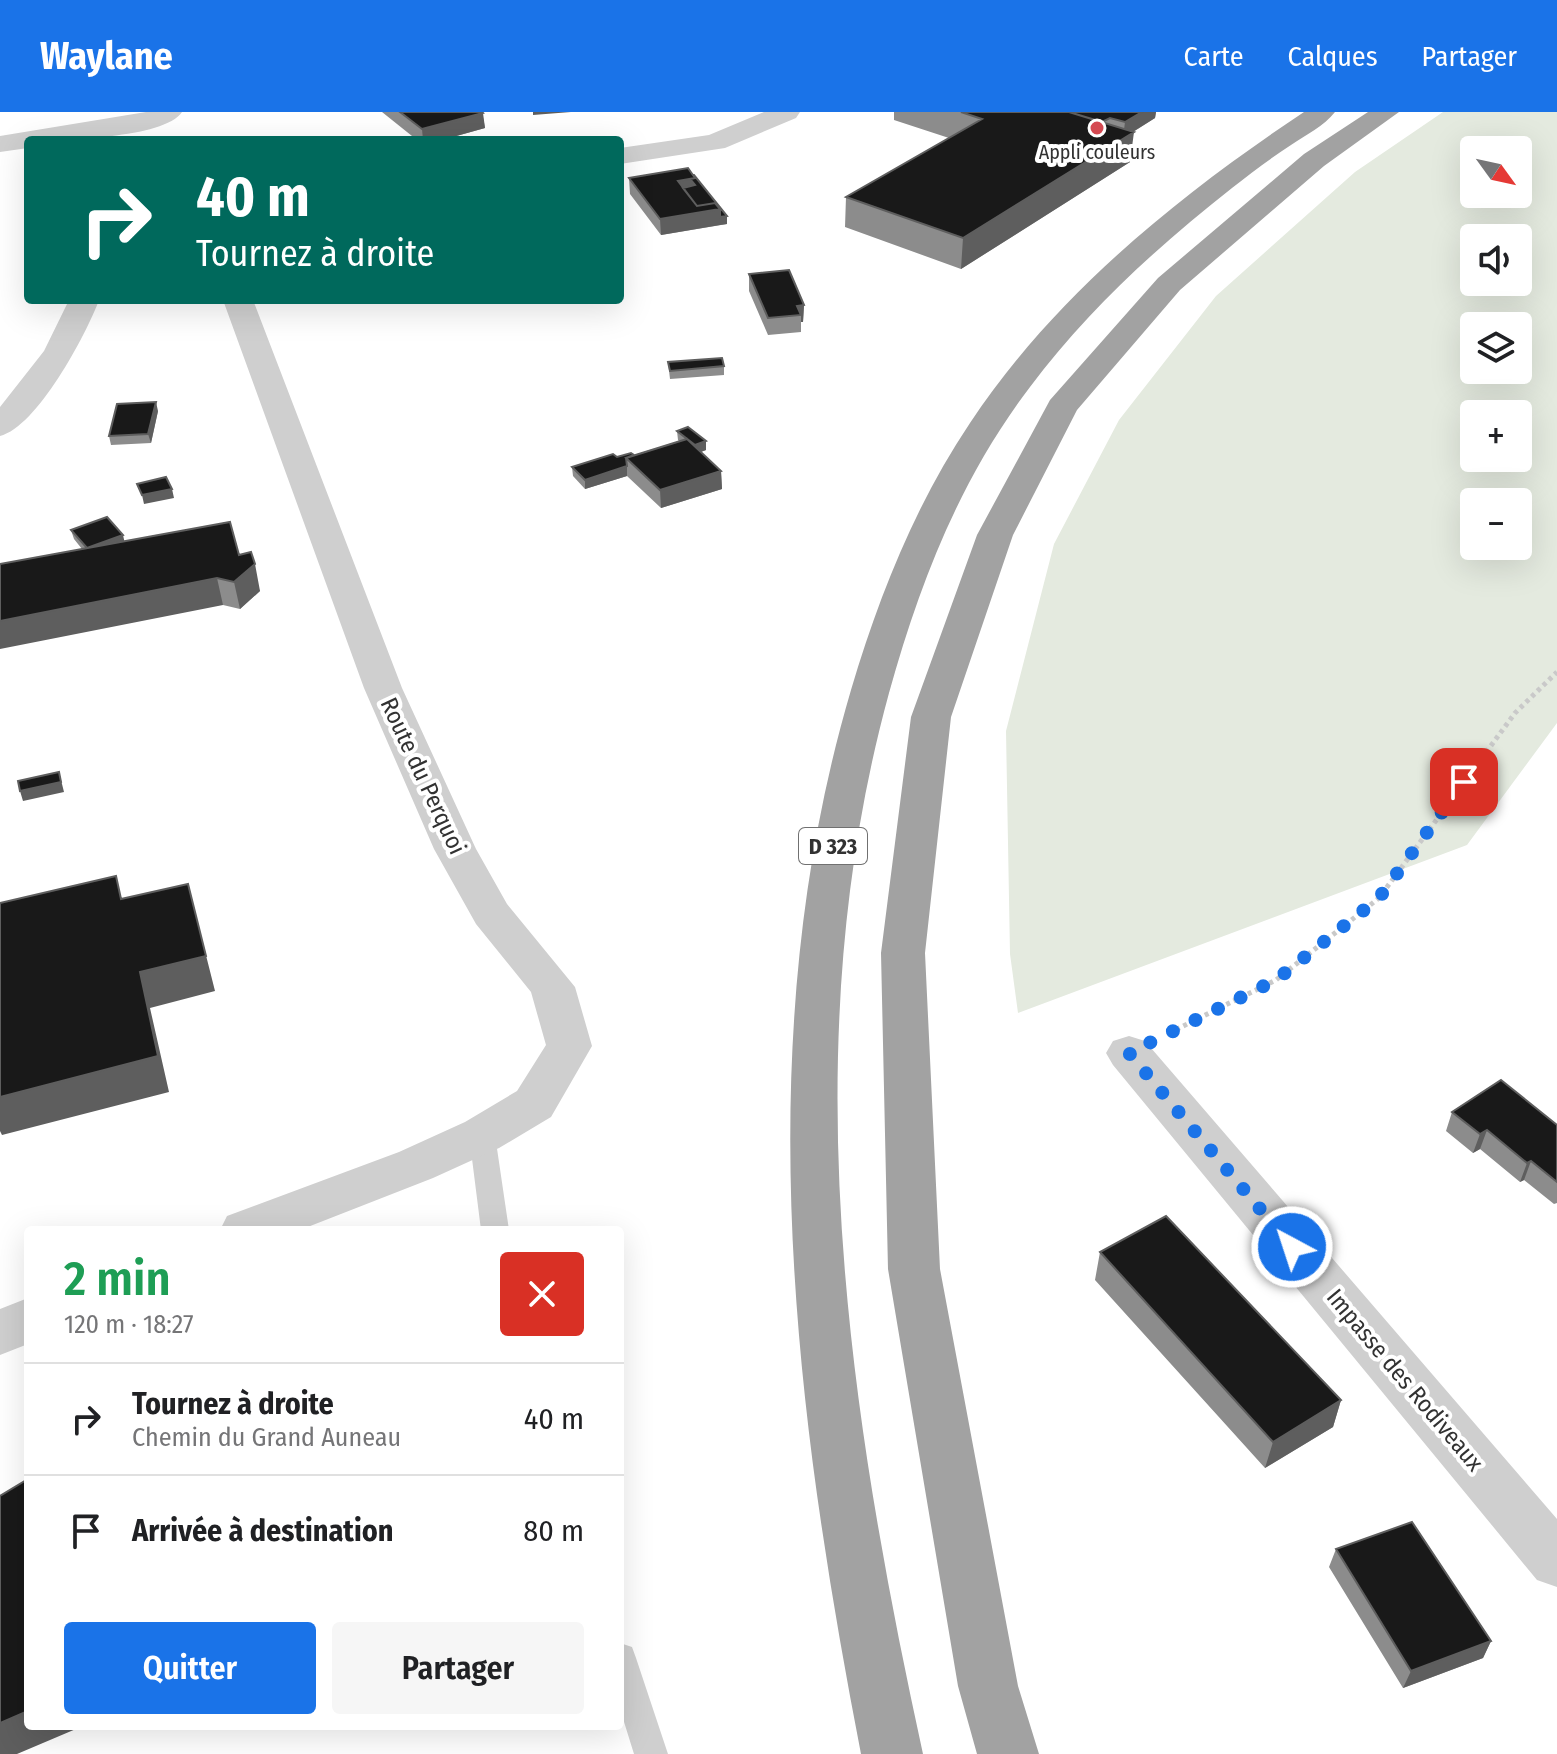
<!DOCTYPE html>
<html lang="fr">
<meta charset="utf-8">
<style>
body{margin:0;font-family:"Fira Sans Condensed",sans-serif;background:#f6f6f6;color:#202124;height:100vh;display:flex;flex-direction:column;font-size:30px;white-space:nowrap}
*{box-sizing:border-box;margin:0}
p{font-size:26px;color:#757577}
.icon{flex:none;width:44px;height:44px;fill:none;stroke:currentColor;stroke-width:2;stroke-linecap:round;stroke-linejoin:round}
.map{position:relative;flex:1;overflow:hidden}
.side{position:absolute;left:24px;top:1114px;width:600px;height:504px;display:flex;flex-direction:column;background:#fff;border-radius:8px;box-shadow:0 8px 32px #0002}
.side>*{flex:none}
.top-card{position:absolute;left:24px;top:24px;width:600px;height:168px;border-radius:8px;box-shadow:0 8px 32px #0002;background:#00695c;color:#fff;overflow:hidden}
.needle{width:52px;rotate:123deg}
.tools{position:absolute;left:1460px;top:24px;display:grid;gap:16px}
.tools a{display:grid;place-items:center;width:72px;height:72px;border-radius:8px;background:#fff;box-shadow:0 8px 32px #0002;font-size:40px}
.pin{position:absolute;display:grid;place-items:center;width:68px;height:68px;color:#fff;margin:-34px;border-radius:16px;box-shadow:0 4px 12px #0006}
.me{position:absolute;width:88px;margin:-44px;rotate:320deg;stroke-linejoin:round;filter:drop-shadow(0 0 6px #0008)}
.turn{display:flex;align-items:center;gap:28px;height:168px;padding:0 40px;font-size:36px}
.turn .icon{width:104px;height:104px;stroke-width:2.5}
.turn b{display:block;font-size:56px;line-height:68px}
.round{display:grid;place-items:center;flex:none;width:84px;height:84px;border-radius:8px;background:#f6f6f6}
.overview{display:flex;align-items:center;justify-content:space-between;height:136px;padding:0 40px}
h1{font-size:48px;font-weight:600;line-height:60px;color:#1e9e55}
.button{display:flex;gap:16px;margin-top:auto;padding:16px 40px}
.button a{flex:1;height:92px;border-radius:8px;background:#1a73e8;color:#fff;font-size:32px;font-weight:600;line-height:92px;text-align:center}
.button a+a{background:#f6f6f6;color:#202124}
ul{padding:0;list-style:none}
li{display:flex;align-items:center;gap:24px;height:112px;padding:0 40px;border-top:2px solid #e0e0e0}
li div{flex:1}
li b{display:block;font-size:30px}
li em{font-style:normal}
header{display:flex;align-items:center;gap:48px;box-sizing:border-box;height:112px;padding:0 40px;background:#1a73e8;color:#fff}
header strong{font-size:38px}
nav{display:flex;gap:44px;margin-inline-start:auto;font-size:28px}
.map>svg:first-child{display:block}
</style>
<header>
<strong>Waylane</strong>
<nav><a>Carte</a><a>Calques</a><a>Partager</a></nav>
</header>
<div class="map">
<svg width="1557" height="1642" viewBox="0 0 1557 1642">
<rect width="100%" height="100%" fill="#fff"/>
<path fill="#e4eadf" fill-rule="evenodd" d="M1443,0H1557V611L1467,733L1018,901L1010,842L1006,619L1054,432L1119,308L1216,184L1355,60ZM1474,38H1518V82H1474ZM1474,126H1518V170H1474ZM1474,214H1518V258H1474ZM1474,302H1518V346H1474ZM1474,390H1518V434H1474Z"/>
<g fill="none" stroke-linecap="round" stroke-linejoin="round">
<path stroke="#c9c9c9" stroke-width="5" stroke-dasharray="4 4" stroke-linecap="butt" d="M1169,921L1276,868L1379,786L1515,601L1557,560"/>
<path fill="#cfcfcf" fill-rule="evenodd" d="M482,1013L491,1016L495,1023L509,1118H481L469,1023L473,1016Z
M620,1531L632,1535L636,1546L668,1642H634L620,1597Z"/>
<path fill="#cfcfcf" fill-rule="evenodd" d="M146,0H182C164,27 60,28 28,28V36L0,40V24Z
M764,0H800L796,6L725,36L620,52V36L709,23Z
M69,188H99C86,223 37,315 0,324V295L44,239Z
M223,188H253L402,576L476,737L507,792L575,875L592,934L551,1005L499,1036L433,1066L300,1118H220L227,1104L399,1040L465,1010L517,979L546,933L531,880L476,812L434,737L364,576Z
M1129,924L1145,929L1557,1407V1475L1537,1468L1113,953L1106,941L1113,929Z
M28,1186V1232L0,1243V1197Z"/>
<path fill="#a2a2a2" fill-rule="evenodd" d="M1304,0H1335C1324,14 1306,23 1291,33C1271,46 1251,61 1232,76C1158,134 1087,199 1030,275C960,367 920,470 889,581C793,931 847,1294 923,1642H861C793,1291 748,927 851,578C879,484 915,393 970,311C1055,183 1178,84 1304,0Z
M1368,0H1399L1324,54L1180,178L1077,298L1013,423L951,605L925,841L940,1157L1018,1574L1039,1642H977L958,1574L888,1157L881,841L911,605L977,423L1050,288L1158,166L1304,42Z"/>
</g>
<path fill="#8c8c8c" d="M382,0H482L485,16L442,28H417Z
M894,0H1156L1155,6L1133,20L1130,50L961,157L845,115L846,85L949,26L894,8Z
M629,66L727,104V112L661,123L630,82Z
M749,162L804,193L803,210H801V220L768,223L749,179Z
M668,250L724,254V263L670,267Z
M158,299L151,331L111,333L109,324Z
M677,319L706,338L701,340L721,359L722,377L661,396L627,364L585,377L573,364L572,355L617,345L634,343L679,329L678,328Z
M71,418L124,430L239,443L260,479L240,497L223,493L82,437L74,427Z
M1452,1000L1557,1013V1091L1554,1092L1524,1068L1520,1070L1480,1037L1473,1041L1446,1019Z
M1100,1140L1341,1288L1333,1315L1265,1356L1095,1168Z
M1336,1437L1491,1529L1483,1546L1403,1576L1329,1455Z"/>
<path fill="#5e5e5e" d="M533,0H571L533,3Z
M1142,0H1156L1155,6L1123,26L1125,10Z
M483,1L485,16L442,28H423L422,17Z
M1134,20L1130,50L961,157L963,126Z
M695,66L696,82L683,84L678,69Z
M720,97V113L661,123L660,107Z
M727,104V112L720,113V105Z
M804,193L803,210H801V203L797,194Z
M156,290L158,299L151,331L148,322Z
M706,329V338L695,342V333Z
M627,354V364L585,377V368Z
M721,359L722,377L661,396L660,378Z
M172,377L174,386L144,392L142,383Z
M123,423L125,432L87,436Z
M255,452L260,479L240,497L234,470Z
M217,466L223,493L0,537V509Z
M59,660L64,680L23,689L20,679Z
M188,772L215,879L150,896L169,980L2,1023L0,1019V985Z
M1487,1018L1480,1037L1473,1041L1480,1022Z
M1531,1049L1524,1068L1520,1070L1527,1051Z
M1341,1288L1333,1315L1265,1356L1273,1330Z
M1491,1529L1483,1546L1403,1576L1411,1559Z
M28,1599V1614H83L17,1642H0V1611Z"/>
<path fill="#191919" stroke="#5e5e5e" stroke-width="2" d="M400,0H482L483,1L422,17Z
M961,0H1069L1134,20L963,126L846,85L982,7Z
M1069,0H1142L1125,10L1110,6L1102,10Z
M688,56L695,66L678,69L697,94L715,91L720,97L660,107L629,66Z
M693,63H694L727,104L720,105V97L715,91L697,94L683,76L695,73L690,67L695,66Z
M789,158L804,193L797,194L801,203L768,206L749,162Z
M722,246L724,254L670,259L668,250Z
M156,290L148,322L109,324L117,292Z
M688,315L706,329L695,333L677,319Z
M687,327L721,359L660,378L626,346Z
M631,341L634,343L626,346L627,354L585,368L572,355L613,342L617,345Z
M166,365L172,377L142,383L137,372Z
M107,405L123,423L87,436L71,418Z
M230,410L239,443L251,440L255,452L234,470L217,466L0,509V452Z
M59,660L61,670L20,679L18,669Z
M116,764L121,787L188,772L206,844L140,860L158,944L0,985V791Z
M1501,968L1557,1013V1070L1531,1049L1527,1051L1487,1018L1480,1022L1452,1000Z
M1166,1104L1341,1288L1273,1330L1100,1140Z
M28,1367V1599L0,1611V1384Z
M1412,1410L1491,1529L1411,1559L1336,1437Z"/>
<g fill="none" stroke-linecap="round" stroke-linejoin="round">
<path stroke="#1a73e8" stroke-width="14" stroke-dasharray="0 25.2" d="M1292,1135L1129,941L1276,868L1379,786L1464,670"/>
</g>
<circle fill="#d44951" stroke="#fff" stroke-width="3" cx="1097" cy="16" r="8"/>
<g text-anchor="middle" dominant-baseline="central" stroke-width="8" stroke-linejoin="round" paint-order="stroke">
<g font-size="20" fill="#323232" stroke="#fff">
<text x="1097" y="40">Appli couleurs</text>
</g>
<rect fill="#fff" stroke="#707070" stroke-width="2" x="799" y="716" width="68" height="36" rx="6"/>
<g font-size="22" font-weight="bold" fill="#323232">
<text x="833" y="734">D 323</text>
</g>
<g font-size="24" fill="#323232" stroke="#fff">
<text transform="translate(423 664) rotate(65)">Route du Perquoi</text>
<text transform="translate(1405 1268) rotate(50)">Impasse des Rodiveaux</text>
</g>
</g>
</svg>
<div class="tools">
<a><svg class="needle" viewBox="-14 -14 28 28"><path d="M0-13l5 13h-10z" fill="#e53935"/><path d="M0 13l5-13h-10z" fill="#757577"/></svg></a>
<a><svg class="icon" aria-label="sound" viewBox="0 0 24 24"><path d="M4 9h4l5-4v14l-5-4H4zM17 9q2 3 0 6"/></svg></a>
<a><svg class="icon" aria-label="layers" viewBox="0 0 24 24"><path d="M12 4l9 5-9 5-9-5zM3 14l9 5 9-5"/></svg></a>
<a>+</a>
<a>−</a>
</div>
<div class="pin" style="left:1464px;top:670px;background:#d93025"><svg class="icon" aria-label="arrive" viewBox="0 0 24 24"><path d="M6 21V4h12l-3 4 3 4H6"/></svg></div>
<svg class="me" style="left:1292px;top:1135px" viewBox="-20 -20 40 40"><circle r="17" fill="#1a73e8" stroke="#fff" stroke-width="3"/><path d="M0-11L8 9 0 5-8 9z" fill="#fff"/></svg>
<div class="top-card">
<div class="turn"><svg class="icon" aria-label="right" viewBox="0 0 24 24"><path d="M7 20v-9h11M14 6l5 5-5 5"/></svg><div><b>40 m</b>Tournez à droite</div></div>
</div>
<section class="side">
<div class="overview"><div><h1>2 min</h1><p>120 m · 18:27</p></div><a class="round" style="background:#d93025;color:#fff"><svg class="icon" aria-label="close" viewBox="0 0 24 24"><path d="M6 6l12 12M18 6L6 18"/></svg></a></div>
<ul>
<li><svg class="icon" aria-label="right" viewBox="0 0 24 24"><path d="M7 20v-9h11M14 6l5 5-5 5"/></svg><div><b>Tournez à droite</b><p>Chemin du Grand Auneau</p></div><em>40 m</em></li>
<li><svg class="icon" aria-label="arrive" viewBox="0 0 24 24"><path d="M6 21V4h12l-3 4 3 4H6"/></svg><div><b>Arrivée à destination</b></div><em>80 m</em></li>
</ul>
<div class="button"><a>Quitter</a><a>Partager</a></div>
</section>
</div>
